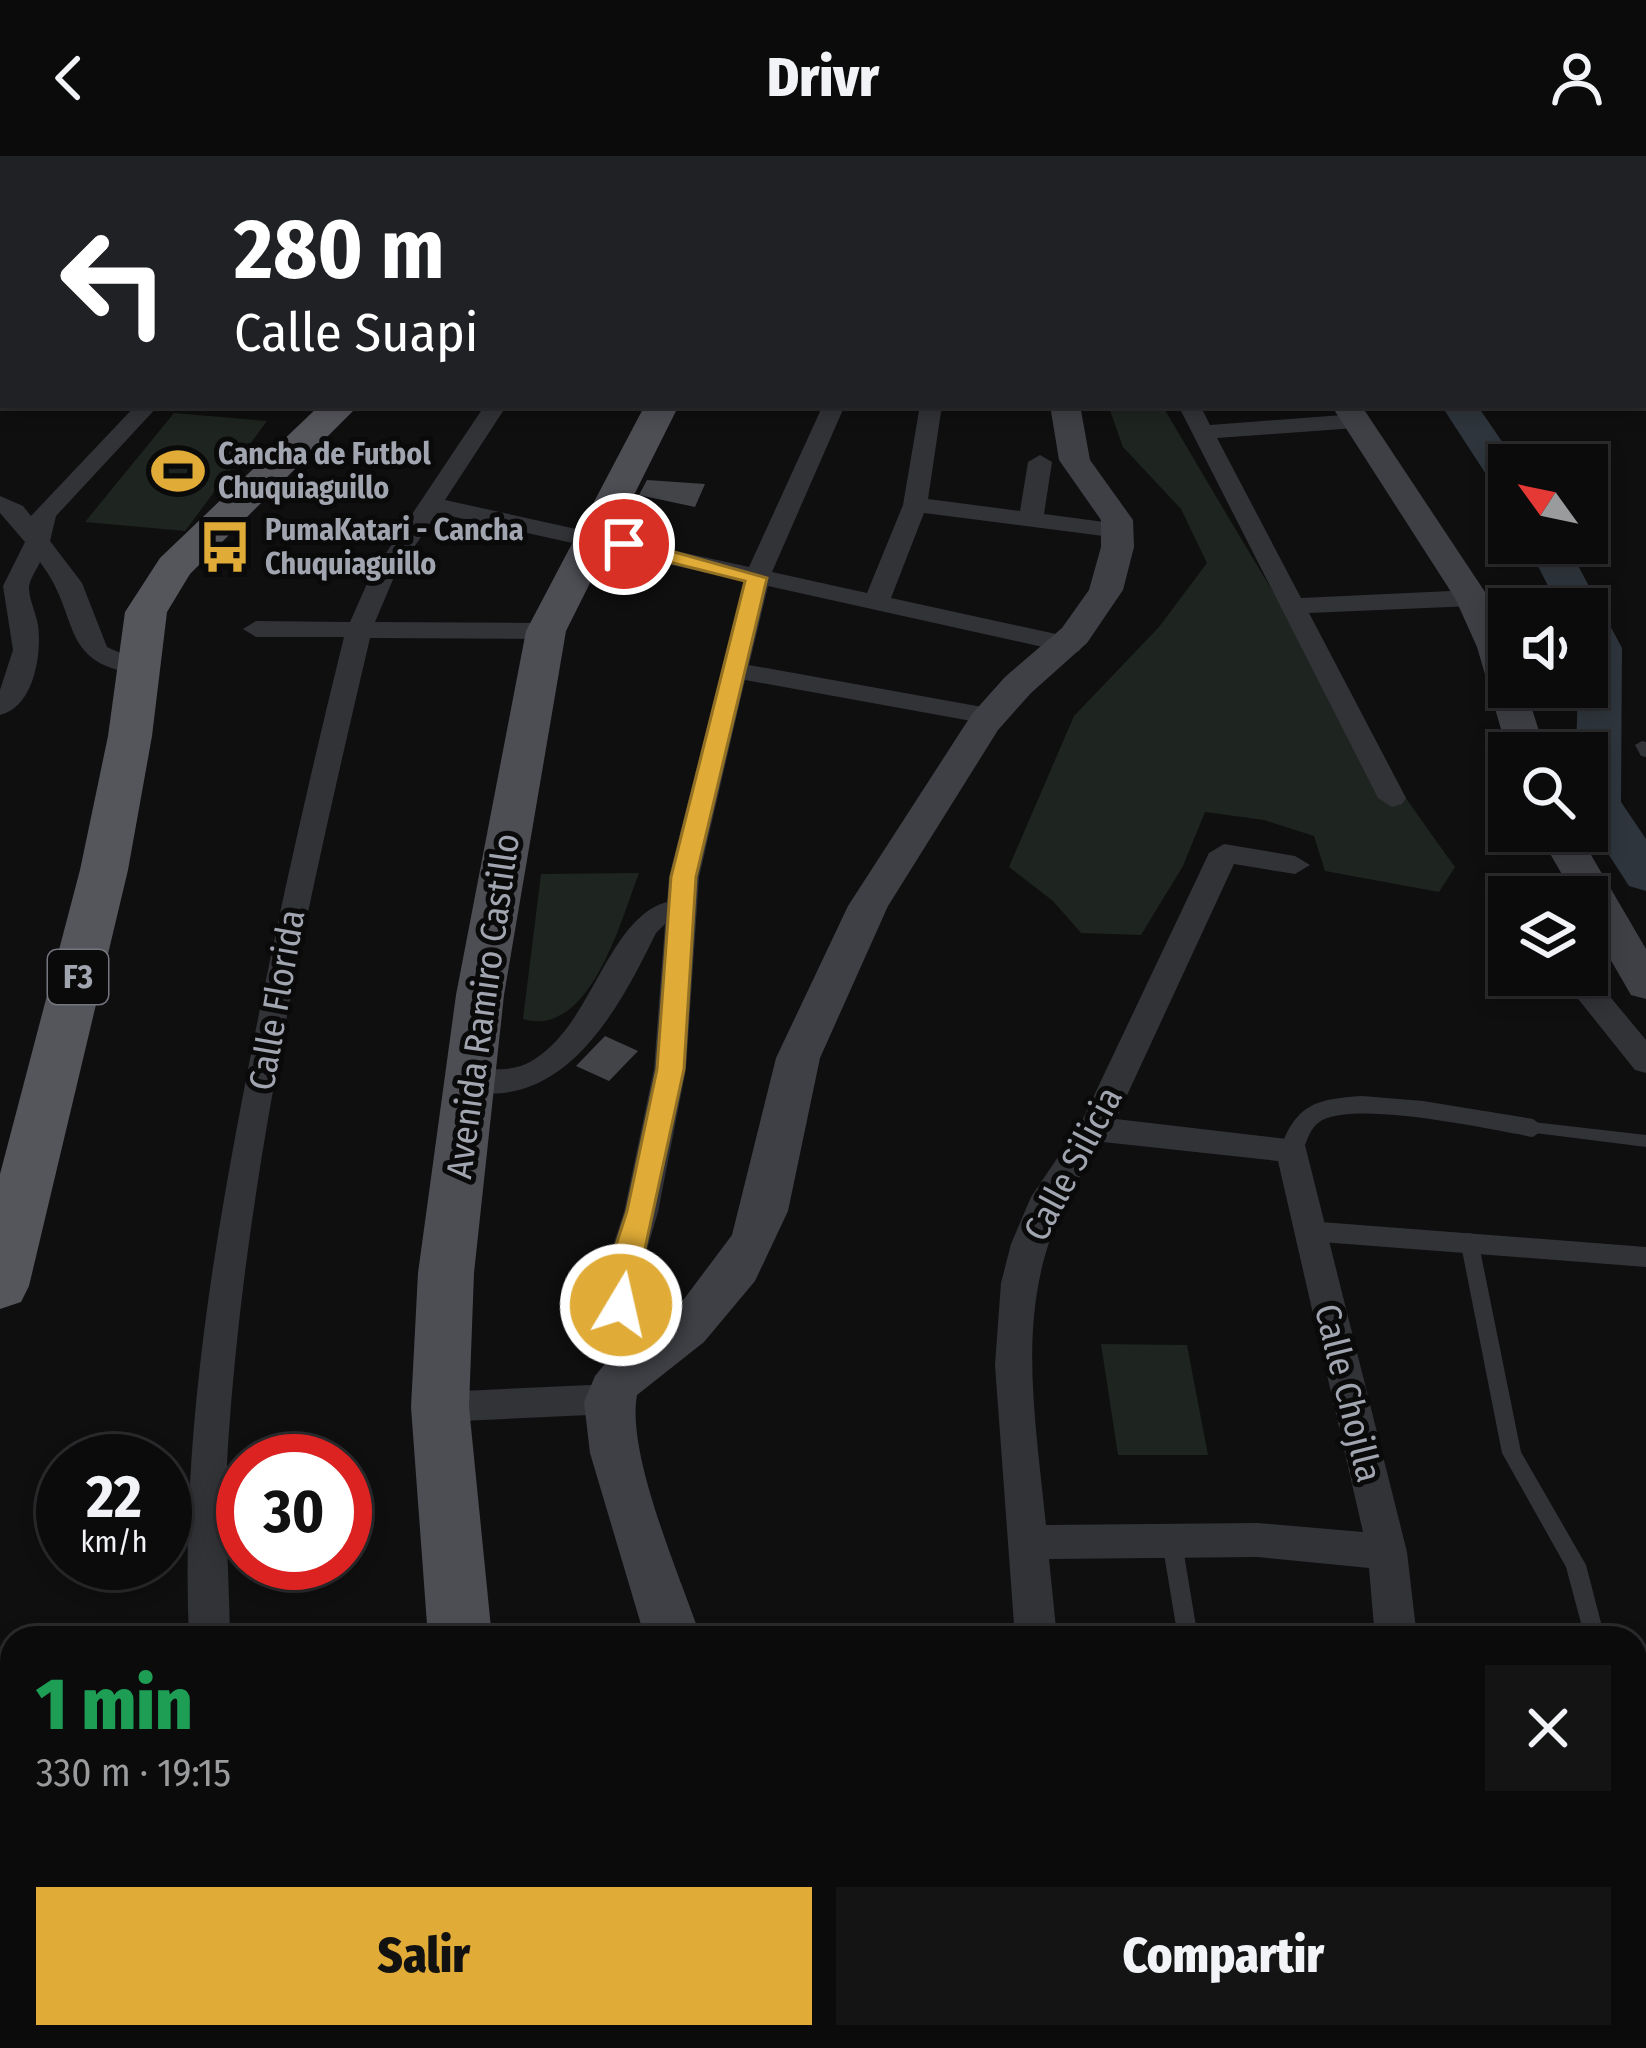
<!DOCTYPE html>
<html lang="es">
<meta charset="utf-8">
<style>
body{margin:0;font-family:"Fira Sans Condensed",sans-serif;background:#141415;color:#f1f3f6;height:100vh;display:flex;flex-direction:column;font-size:45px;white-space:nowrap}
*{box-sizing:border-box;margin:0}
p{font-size:39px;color:#9a9b9d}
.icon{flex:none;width:66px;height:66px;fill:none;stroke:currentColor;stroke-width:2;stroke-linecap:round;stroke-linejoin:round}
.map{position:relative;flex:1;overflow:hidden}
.details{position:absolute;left:0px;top:1470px;width:1647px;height:423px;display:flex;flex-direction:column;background:#0b0b0c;border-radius:36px 36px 0 0;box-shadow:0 6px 18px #0003,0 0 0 3px #2b2b2d}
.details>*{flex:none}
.guide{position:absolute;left:0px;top:0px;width:1647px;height:252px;box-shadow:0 6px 18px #0003,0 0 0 3px #2b2b2d;background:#202124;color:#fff;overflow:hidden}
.needle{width:78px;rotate:303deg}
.tools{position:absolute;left:1488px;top:288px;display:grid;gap:24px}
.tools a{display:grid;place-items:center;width:120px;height:120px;border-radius:0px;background:#0b0b0c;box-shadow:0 6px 18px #0003,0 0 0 3px #2b2b2d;font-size:60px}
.speed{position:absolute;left:36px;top:1278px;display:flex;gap:24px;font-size:60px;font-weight:700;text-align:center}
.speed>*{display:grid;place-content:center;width:156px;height:156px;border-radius:50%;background:#0b0b0c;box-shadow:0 6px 18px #0003,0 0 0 3px #2b2b2d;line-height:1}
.speed small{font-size:30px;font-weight:400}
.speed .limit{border:18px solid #d22;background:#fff;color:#111}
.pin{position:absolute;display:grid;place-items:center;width:102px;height:102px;color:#fff;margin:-51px;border:6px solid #fff;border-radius:50%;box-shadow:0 3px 12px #0007}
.me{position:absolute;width:132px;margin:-66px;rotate:9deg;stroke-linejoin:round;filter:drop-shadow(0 0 9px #0008)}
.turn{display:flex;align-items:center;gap:42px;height:252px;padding:0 36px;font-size:54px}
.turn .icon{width:156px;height:156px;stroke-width:2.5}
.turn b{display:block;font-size:84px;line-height:102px}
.round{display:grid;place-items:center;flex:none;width:126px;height:126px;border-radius:0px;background:#141415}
.head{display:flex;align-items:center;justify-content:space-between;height:204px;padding:0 36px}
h1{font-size:72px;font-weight:800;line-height:90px;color:#1e9e55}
.button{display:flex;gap:24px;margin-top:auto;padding:24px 36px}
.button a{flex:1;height:138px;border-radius:0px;background:#e0ac37;color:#111;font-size:48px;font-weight:800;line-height:138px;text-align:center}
.button a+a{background:#141415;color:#f1f3f6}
header{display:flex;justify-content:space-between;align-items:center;height:156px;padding:0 36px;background:#0b0b0c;font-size:54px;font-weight:800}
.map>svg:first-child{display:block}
</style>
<header><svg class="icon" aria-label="back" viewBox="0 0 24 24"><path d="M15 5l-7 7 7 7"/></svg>Drivr<svg class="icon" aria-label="person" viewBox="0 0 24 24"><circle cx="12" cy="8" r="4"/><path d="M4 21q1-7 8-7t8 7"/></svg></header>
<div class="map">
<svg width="1646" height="1892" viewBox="0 0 1646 1892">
<rect width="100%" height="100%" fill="#0f0f10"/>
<path fill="#1e241f" d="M1108,249H1162C1255,407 1347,564 1455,711L1439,736L1325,715L1314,680L1264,664L1205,656L1183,710L1141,779L1081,777L1053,745L1009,711L1074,560L1159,471L1207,407L1181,353L1123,291Z
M174,257L267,265L185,375L85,366Z
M639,717C621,764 590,883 523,863L541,718Z
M1101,1188L1187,1189L1208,1299H1118Z"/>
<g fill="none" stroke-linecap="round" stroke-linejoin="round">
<path fill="#2e353c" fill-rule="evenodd" d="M1217,0H1249L1251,3H1219Z
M1441,249H1477L1518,309H1509V336L1495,332Z
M1526,387H1566L1622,492L1621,646L1646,683V735L1629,730L1587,665V597H1576L1578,531H1587V453H1560Z
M0,1533L12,1537V1602L0,1598Z"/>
</g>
<path fill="#434448" d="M647,324L705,328L695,351L639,339Z
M605,880L638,895L609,925L576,910Z"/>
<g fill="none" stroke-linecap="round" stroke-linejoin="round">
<path fill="#323337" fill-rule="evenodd" d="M86,0H102L103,1L93,3Z
M1642,585L1646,586V601L1641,600L1635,589Z
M1533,966L1646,979V991L1527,976L1525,972L1527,968Z
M1469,1077L1475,1079L1478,1084L1521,1296L1586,1409L1605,1482H1585L1566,1411L1502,1297L1460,1084L1463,1079Z
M1172,1377L1179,1380L1182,1386L1198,1482H1178L1162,1386L1165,1380Z"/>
<path fill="#323337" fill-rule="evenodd" d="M1362,940L1423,945L1533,963L1545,972L1533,981C1492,974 1348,942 1318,967C1308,975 1306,989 1301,1000H1283L1280,994C1296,948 1316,943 1362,940Z
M1308,1065L1646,1091V1111L1308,1085L1299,1082L1295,1075L1299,1068Z"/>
<path fill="#323337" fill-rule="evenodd" d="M259,0H277V3H259Z
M302,0H335L333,3Z
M972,0H992L994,3H974Z
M1019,0H1035L1037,3H1018Z
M0,17H3V29H0Z
M3,105V118L0,119V106Z
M3,207V223L0,224V208Z
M136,249H159L56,360L50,385L82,427L107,491L150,510L137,518C57,506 82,461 40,406C37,413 29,424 29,432C29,443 36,457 38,469C42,498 34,551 0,559V534L13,494L3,430L25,386L0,357V340L23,350L31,360Z
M485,249H507L445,344L749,411L823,249H845L772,416L867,437L903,349L920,249H942L928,343L1020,355L1028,306L1040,299L1052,306L1044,358L1119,368L1131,375L1119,382L924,357L891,442L1079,483L1083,489L1079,495L1070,497L768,430L749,509L988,552L1002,560L988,568L745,524L699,721L686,913L658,1056L640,1117L645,1219L639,1230L624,1233L629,1243L623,1254L610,1258L440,1266L427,1262L421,1251L427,1240L440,1236L612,1228L607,1219L604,1117L624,1056L654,913L665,768L656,777C618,855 561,963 456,932L452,924L456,916C481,909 507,919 530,906C593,871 606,763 667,746L669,721L744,425L437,357L394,421L375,466L546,467L559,475L546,483L370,482C308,747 246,1017 228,1289C224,1353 229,1418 230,1481L189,1482C181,1304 207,1129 240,955C270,796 305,639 344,481H256L243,473L256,465L350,466L370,421Z
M1178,249H1200L1210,269L1356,258L1367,265L1356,272L1217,282L1301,442L1472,434L1485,442L1472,450L1309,457L1406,642L1402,648L1392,651L1378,642Z
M1224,688L1295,700L1310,709L1295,718L1234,708L1116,963L1304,985L1407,1396L1417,1482H1375L1369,1412L1258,1401L1049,1403L1057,1482H1015L995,1209L1001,1127L1011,1088L1031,1041L1081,967L1209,697ZM1103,986L1278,1005L1363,1376L1258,1367L1046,1369C1031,1222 1008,1112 1103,986Z
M1587,813L1646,884V917L1635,914L1559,819H1587Z
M1646,1552V1794L1635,1799V1556Z
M0,1842L12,1844V1881H30L29,1885L12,1892L0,1890Z
M1635,1859L1646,1863V1892H1608V1881H1635Z
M64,1881H173L178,1892H69Z
M1077,1881H1125L1127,1892H1079Z
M1192,1881H1242L1237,1892H1187Z"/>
<path fill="#3f4045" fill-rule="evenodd" d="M1007,0H1050L1005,3Z
M1169,0H1196L1198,3H1171Z
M1050,249H1080L1090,304L1133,364L1134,391L1123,434L1087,487L1031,537L998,574L888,750L820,902L788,1055L755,1125L704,1186L637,1239C626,1299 681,1422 701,1482H645L590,1297L584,1246L595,1220L612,1199L684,1143L732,1079L776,902L848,750L972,558L1005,521L1062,472L1089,434L1101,391V364L1059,304Z
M1331,249H1361L1489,442L1509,483V531H1525L1546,597H1508L1477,491L1455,442Z
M1537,675H1577L1646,793V843L1631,839L1587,763V741H1575Z
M632,1881H700L696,1892H628Z"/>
<path fill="#4d4e54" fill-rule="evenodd" d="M576,0H604L605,3H577Z
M645,249H679L566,475L504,839L474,1117L469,1251L492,1482H428L411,1251L418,1117L456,839L526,475Z
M471,1881H545L546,1892H472Z"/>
<path fill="#55565c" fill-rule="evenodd" d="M411,0H441V3H411Z
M320,249H359L190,418L167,456L152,580L128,714L29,1130L21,1146L0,1153V1018L80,714L108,580L125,456L160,402Z"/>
</g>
<path fill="#e0ac37" stroke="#927024" stroke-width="3" d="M624,382L767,422L696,721L684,913L631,1157H610L606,1149L607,1117L627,1055L657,913L671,721L745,425L617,393L614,388Z"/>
<defs>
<g id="stadium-bare" transform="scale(4.14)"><path d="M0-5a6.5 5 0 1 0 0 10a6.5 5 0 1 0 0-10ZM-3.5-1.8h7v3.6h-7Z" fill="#e0ac37" stroke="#0a0a0b" stroke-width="2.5" paint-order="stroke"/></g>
<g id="bus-bare" transform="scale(4.14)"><path d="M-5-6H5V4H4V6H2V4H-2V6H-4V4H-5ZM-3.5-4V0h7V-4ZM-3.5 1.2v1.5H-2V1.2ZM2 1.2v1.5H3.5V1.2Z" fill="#e0ac37" stroke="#0a0a0b" stroke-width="2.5" paint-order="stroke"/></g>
</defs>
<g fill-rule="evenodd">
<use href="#stadium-bare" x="178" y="315"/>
<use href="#bus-bare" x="225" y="391"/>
</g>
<g text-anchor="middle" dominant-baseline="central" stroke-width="10" stroke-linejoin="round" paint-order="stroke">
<g font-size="30" font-weight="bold" fill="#a1a5b0" stroke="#0a0a0b" text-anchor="start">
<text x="218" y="298">Cancha de Futbol<tspan x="218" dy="34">Chuquiaguillo</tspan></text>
<text x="265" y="374">PumaKatari - Cancha<tspan x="265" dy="34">Chuquiaguillo</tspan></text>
</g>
<rect fill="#0a0a0b" stroke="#74767e" stroke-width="3" x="48" y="794" width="60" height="54" rx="9"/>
<g font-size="33" font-weight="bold" fill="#a1a5b0">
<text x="78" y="821">F3</text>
</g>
<g font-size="36" fill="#a1a5b0" stroke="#0a0a0b">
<text transform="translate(277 844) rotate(-80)">Calle Florida</text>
<text transform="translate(483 850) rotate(-82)">Avenida Ramiro Castillo</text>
<text transform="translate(1073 1008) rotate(-62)">Calle Silicia</text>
<text transform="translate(1348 1237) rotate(76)">Calle Chojlla</text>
</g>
</g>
</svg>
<div class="tools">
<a><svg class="needle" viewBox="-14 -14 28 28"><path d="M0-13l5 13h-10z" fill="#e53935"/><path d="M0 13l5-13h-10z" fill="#9a9b9d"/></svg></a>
<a><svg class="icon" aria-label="sound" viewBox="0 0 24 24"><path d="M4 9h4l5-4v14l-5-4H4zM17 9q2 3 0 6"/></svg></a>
<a><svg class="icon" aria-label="search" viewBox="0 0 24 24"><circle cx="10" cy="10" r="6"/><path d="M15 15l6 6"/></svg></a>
<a><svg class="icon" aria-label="layers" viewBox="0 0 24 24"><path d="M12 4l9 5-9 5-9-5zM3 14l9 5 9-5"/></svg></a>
</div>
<div class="speed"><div>22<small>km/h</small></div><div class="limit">30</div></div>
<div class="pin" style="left:624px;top:388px;background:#d93025"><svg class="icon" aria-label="arrive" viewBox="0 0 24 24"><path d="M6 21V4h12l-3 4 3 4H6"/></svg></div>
<svg class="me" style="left:621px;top:1149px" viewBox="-20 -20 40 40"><circle r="17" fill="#e0ac37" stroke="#fff" stroke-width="3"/><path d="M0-11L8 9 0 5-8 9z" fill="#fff"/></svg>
<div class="guide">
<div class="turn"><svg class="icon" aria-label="left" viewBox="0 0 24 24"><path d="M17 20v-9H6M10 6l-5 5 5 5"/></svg><div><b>280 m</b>Calle Suapi</div></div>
</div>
<section class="details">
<div class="head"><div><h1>1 min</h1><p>330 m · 19:15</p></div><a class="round"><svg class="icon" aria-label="close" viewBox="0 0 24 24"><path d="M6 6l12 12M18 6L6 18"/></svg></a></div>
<div class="button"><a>Salir</a><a>Compartir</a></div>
</section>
</div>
